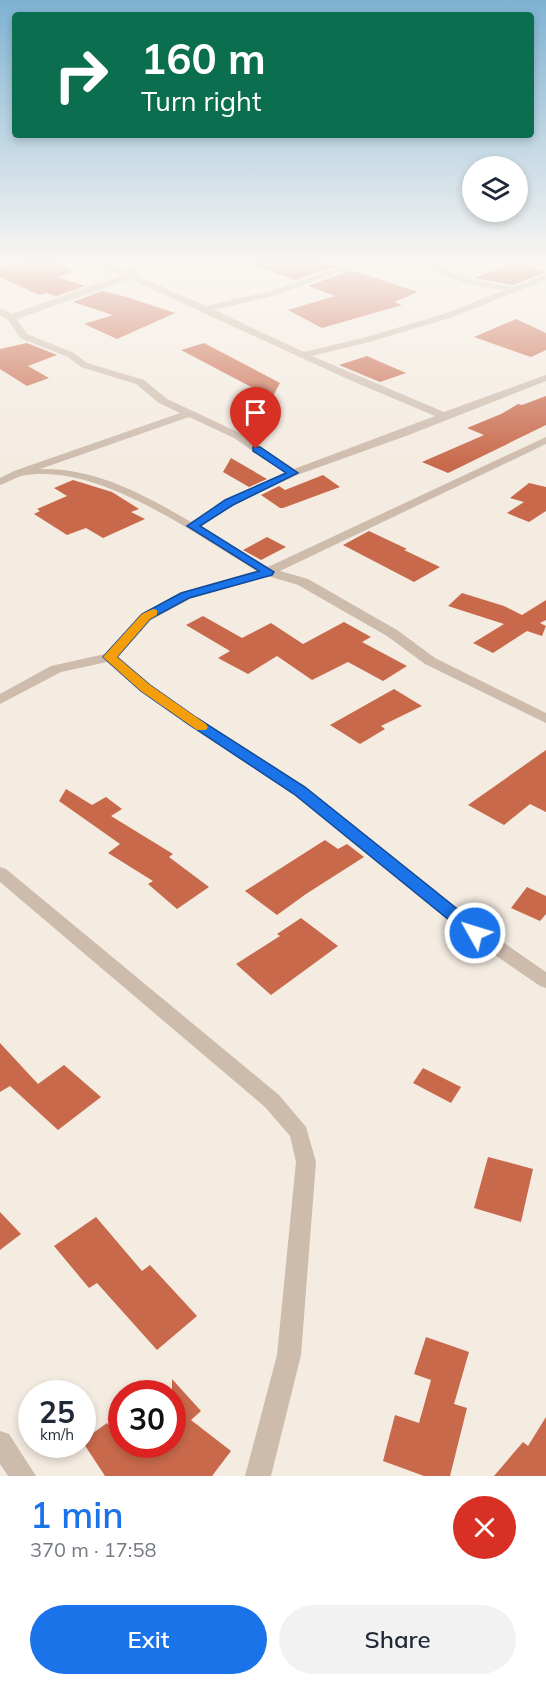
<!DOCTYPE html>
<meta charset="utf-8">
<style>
body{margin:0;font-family:Mulish,sans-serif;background:#f2f2f3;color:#1f2937;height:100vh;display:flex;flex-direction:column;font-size:22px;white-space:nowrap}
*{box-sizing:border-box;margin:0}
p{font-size:20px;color:#747a83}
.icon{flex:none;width:33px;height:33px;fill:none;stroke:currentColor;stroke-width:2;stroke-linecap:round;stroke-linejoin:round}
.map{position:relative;height:1476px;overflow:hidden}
.side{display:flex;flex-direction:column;background:#fff;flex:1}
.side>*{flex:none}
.banner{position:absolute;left:12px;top:12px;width:522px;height:126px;border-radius:6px;box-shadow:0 3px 9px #0003;background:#0b6e4f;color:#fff;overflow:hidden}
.controls{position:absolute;left:462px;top:156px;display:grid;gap:12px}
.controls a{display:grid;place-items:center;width:66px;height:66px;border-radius:50%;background:#fff;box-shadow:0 3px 9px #0003;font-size:30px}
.speed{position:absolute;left:18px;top:1380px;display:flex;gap:12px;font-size:30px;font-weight:700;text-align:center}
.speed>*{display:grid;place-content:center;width:78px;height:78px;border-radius:50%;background:#fff;box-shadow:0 3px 9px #0003;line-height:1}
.speed small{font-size:15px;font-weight:400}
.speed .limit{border:9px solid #d22;background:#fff;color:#111}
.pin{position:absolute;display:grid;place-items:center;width:51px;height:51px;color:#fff;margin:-62px -26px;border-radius:50% 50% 50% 0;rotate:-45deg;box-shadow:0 0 6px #0007}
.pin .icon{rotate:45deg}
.me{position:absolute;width:66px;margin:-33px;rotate:309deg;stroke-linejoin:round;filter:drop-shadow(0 0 4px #0008)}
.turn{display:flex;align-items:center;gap:21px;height:126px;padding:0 30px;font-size:27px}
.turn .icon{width:78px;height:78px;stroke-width:2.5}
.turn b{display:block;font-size:42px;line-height:51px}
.round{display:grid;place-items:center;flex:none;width:63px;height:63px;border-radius:32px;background:#f2f2f3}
.overview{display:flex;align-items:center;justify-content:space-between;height:102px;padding:0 30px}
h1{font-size:36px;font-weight:600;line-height:45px;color:#1a73e8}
.button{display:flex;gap:12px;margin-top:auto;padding:12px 30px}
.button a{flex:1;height:69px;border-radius:36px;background:#1a73e8;color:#fff;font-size:24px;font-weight:600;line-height:69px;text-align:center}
.button a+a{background:#f2f2f3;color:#1f2937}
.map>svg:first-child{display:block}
</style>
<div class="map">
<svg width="546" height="1476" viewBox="0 0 546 1476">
<rect width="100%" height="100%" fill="#f4ebe1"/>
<path fill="#c8694b" d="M31,260H50L75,272L57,277L85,286L56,296L47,293L39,295L0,277V268Z
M244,260H317L337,266L294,280Z
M517,262L546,272L513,285L474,278Z
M351,270L418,292L394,302L402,305L322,328L288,310L335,296L308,286Z
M102,291L123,296L175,313L117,339L84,324L113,315L73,302Z
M516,319L546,333V350L531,357L474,337Z
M27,343L57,355L28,366L49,378L27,386L0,369V349Z
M204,343L280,383L272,398L181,350Z
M367,356L406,373L380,382L339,365Z
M546,396V425L448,473L422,462L484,435L467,428L501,414L518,404L522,405Z
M231,458L267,479L249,487L223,472Z
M323,475L340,487L283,508H280L261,495L279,486L285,490Z
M73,480L112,492L139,509L131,512L145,519L103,538L86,528L67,535L34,514L40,511L37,509L67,496L54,488Z
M529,483L546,487V511L529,522L507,513L524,502L510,498Z
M369,531L407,549L404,550L440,567L414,582L343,545Z
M267,537L286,547L261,560L243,550Z
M462,593L504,606L522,615L546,600V620L540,623L546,626L542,636L527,631L493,653L473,643L504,624L448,606Z
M203,616L242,638L271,623L303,644L344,622L371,637L362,642L407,666L383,681L348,662L312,680L277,656L248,674L218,658L230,651L186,625Z
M394,689L422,706L381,726L385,729L360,744L330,725Z
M546,750V812L530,804L504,825L468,805Z
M66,789L92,805L106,797L122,809L111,816L173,854L169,857L209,887L177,909L148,884L153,881L108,853L120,844L59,801Z
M325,840L338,849L347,844L364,857L306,894L277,915L245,891Z
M527,887L546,896V914L540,921L511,908Z
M301,918L338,946L271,995L236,964L280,936L277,934Z
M0,1043L38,1084L64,1065L101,1097L58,1130L10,1086L0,1092Z
M423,1068L461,1087L451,1103L413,1083Z
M488,1157L533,1169L521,1222L474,1208Z
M0,1212L21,1234L0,1250Z
M96,1217L142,1271L150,1265L197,1316L157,1350L97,1283L89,1288L54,1246Z
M426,1337L469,1352L454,1404L467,1408L450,1476H424L383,1461L395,1415L419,1423L431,1380L414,1374Z
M172,1379L201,1411L191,1420L231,1451L212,1476H105L82,1441L107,1423L110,1427L122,1417V1444H172Z
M546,1417V1476H494L523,1442L528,1446Z"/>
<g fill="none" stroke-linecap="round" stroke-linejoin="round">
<path fill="#cdbbac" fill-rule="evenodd" d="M89,260H100L128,272C134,262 139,260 150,260L139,268L135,275L206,306L270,291L361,260H373L276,295L214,310L304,352L363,338L444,314L504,290L467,284L409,260H420L472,280L513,287L546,274V280L450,318L369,342L312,356L444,412L546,375V381L406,436L297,475L233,505L199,527L268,567L546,437V444L280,571L308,579L397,630L435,658L546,713V723L425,664L387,636L298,585L268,576L190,599L151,620L118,657L150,685L197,718L306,787L481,927L546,972V988L540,986L469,937L294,795L140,691L107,662L61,672L0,704V694L51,666L105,654L141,614L180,593L257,571C194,534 98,461 21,476C14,478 7,483 0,485V478L14,471L180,413L159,403L136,384L81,367L68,357L20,338L9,321L0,315V308L12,314L121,275ZM130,279L352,381L435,416L294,469L242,434L167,399L144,380L87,363L74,353L27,334L17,319ZM189,417L234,438L285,473L225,501L191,522C143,494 96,468 40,469Z
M0,867L6,869L279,1095L306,1127L316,1162L301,1355L271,1476H245L277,1355L296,1162L290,1136L265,1107L0,882Z
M0,1431L9,1434L36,1476H8L0,1464Z"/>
</g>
<linearGradient id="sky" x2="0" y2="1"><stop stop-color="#7eb2d2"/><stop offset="0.56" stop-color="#faf6f2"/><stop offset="1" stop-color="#faf6f2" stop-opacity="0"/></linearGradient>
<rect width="546" height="466" fill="url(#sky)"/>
<path fill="#1a73e8" stroke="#114b97" stroke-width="1.5" d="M253,447H260L298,473L233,505L200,526L274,572L272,575L189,598L150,619L117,657L150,685L197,718L305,787L481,928L483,933L481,937H470L294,794L188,724L141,691L103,657L142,614L181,593L259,571L187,526L225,500L286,473L253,451Z"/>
<path fill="#f59e0b" d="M153,609L157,610V615L150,619L117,657L150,685L206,724L208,727L206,730H197L141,691L103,657L142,614Z"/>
</svg>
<div class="controls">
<a><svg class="icon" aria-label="layers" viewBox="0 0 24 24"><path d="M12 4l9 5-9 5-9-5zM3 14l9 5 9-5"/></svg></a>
</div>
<div class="speed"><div>25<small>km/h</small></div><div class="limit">30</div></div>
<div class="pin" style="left:256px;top:449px;background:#d93025"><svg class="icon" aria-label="arrive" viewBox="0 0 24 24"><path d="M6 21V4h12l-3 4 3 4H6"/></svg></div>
<svg class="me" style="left:475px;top:933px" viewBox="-20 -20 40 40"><circle r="17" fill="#1a73e8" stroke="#fff" stroke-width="3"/><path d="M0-11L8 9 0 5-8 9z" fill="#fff"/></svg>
<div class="banner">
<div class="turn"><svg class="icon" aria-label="right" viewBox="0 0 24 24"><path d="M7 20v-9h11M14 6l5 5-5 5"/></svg><div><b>160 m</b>Turn right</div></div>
</div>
</div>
<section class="side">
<div class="overview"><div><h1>1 min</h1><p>370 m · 17:58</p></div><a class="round" style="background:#d93025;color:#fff"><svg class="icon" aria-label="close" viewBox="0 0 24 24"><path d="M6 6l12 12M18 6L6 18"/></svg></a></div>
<div class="button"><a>Exit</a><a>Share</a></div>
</section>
